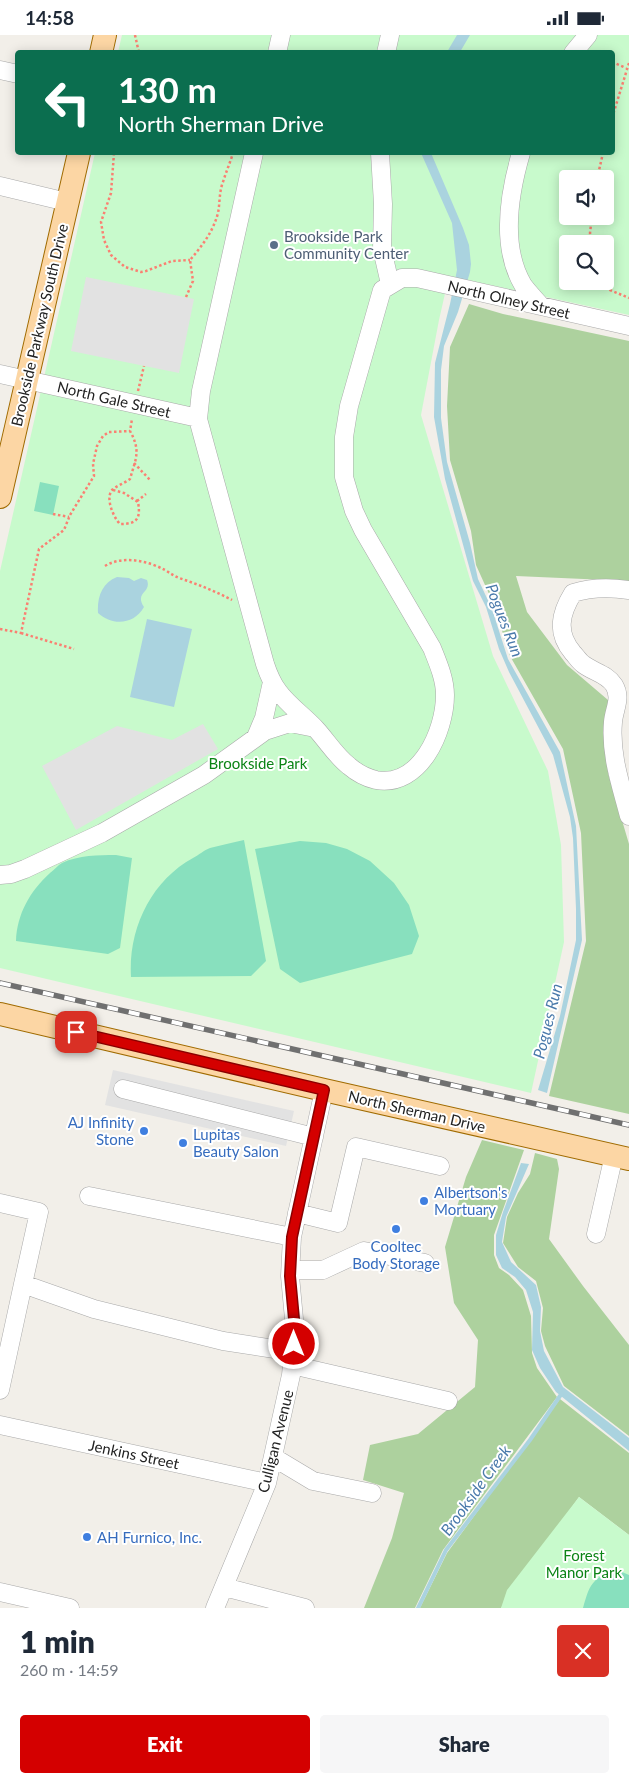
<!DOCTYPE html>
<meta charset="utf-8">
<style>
body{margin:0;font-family:Lato,sans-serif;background:#f6f6f7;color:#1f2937;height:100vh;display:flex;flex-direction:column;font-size:19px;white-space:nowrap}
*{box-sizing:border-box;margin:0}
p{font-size:16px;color:#747a83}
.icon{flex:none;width:28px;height:28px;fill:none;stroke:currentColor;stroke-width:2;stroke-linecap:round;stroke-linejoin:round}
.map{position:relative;height:1573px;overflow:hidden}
.details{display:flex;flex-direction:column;background:#fff;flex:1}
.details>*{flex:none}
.banner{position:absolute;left:15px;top:15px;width:600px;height:105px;border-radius:5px;box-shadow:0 2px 12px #0003;background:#0b6e4f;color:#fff;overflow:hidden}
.tools{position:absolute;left:559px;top:135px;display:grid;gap:10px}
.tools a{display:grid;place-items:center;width:55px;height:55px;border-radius:5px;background:#fff;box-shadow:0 2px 12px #0003;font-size:25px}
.pin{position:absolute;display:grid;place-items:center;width:42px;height:42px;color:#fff;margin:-21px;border-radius:10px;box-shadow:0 2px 8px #0006}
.me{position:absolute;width:55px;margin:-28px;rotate:0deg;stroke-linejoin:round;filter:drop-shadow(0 0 4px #0008)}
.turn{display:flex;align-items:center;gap:18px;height:105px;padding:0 20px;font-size:22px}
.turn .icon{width:65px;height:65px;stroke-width:2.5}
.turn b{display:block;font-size:35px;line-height:42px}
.round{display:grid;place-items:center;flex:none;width:52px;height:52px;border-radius:5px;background:#f6f6f7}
.headline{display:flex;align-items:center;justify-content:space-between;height:85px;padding:0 20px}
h1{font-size:30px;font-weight:800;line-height:38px}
.primary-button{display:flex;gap:10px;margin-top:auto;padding:10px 20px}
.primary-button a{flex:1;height:58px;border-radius:5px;background:#d40000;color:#fff;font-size:20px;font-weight:800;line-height:58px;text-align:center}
.primary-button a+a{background:#f6f6f7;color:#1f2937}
.status{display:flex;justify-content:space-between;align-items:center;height:35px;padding:0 25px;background:#fff;direction:ltr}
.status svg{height:14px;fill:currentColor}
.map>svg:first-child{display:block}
</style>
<div class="status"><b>14:58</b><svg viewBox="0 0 49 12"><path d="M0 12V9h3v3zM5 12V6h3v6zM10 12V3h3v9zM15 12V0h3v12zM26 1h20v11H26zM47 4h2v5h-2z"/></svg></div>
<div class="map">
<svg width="629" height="1573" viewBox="0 0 629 1573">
<rect width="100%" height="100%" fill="#f2efe9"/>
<path fill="#add19e" d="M469,269L503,279L629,306V546L516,541L527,577L567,630L608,665V738L629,809V1079L549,1061L586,906L581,798L563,714L510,621L494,570L476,530L471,496L450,425L447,371L450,312Z
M482,1105L524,1115L494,1200V1220L499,1233L509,1240L523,1255L531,1281L532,1318L537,1333L557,1362L443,1515L415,1573H364L392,1503L404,1458L363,1445L370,1410L418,1399L475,1352L478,1305L454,1268L445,1212L466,1142Z
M535,1118L557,1124L559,1134L549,1204L583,1251L629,1310V1401L564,1351L545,1311L541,1296L543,1273L536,1246L518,1232L503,1208L507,1182L518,1158L530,1139Z
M560,1364L629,1418V1500L579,1462L501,1573H420L447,1518Z"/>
<path fill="#c8facc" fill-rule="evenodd" d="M122,0H629V280L449,241L439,285L421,380L493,621L548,736L561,810L564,907L531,1058L0,933V536L95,118H612V18L118,17ZM568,144H605V181H568ZM568,209H605V246H568Z
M579,1462L629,1500V1573H501L507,1555Z"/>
<path fill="#88e0be" d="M40,447L59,451L53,480L34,476Z
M244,805L266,926L251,941L131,942C128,894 151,846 193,823C199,820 204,815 210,813C221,810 232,808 244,805Z
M300,806L326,808L347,814L370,826L394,848L409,870L419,901L412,919L300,948L280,934L255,814Z
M116,820L132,823L120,913L108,919L16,906C17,879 30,856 50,838C54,835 58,830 62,828C79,820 98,820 116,820Z
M615,1534L629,1540V1573H583C590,1549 591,1545 615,1534Z"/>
<path fill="#e2e2e2" d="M86,242L194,264L179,338L71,316Z
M203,689L218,714L76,795L42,731L117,691L172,705Z
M113,1035L294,1076L286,1111L105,1070Z"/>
<path fill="#aad3df" d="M457,0H470L460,17H447Z
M421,118H431L463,193L469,210L471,229L470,237L458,277L444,311L441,335V383L447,427L470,508L478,544L492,574L508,624L560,717L576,791L582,905L547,1058L538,1055L560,981L576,905V874L573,803L570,782L553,720L509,637L499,614L486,572L473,546L445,444L434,382L435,328L450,269L457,235L452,188Z
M117,542L129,543L134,546L141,543L147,545C152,558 134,557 144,572C134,590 112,591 98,578C97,562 102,548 117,542Z
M147,584L192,594L174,672L130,662Z
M521,1128L529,1129L506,1182L502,1207L511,1227L536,1250L541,1272L540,1296L544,1316L563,1352L629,1403V1416L556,1357L540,1333L532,1315L533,1277L526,1255L515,1242L502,1233L496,1220V1200L503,1177Z"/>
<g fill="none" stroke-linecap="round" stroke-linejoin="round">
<path stroke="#aad3df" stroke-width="4" d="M418,1573L446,1515L530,1405L562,1358"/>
<g stroke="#a9a9a9" stroke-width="19">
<path id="minor" d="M277,18L281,0
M386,18L390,0
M573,18L588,0
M0,35L18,39
M254,118L201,356L198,384L265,629C268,638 272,648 278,656C288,670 304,681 316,694C327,706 336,721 349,731C356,737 367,743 376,745C420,753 445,696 445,660C445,644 438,628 432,613L363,495L354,476L344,442V402L349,371L382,255L402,243H417L629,291
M380,118L383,169L382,214L390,249
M521,118C509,159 500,211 523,250C528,257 535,264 541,271
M0,151L67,167
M0,339L198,383
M629,555C609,552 592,552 573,558C560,579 556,598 573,618C576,621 579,626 583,629C593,637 607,639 614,650C622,663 614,674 613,687C610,720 621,750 629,781
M256,702L264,683L272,647
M0,840L11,839L25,834L102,798L204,740L265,696L290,688L315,693
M123,1054L314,1102
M89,1161L292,1202
M0,1168L39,1177L23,1249L94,1274L223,1306L294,1317
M297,1178L338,1188L356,1112L440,1131
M596,1199L614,1120
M291,1235H323L364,1216L425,1228
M292,1330L448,1366
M0,1355L23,1249
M0,1390L267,1448
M273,1422L313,1446L372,1458
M224,1552L305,1573
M0,1557L70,1573
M215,1573L267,1448L291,1340L294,1309V1284L290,1241L292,1202L324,1055"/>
</g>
<g stroke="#a06b00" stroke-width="24">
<path id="major" d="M101,18L105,0
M0,462L79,118
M0,979L324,1055L629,1124"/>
</g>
<path stroke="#fa8072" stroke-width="2.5" stroke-dasharray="2.5 2.5" stroke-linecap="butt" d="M135,0L139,18
M612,27L626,33
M612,83L629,28
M114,118L111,158L101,187L104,205L111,220L125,232L141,237L146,236L172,226L190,225
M597,144L603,118
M591,209L590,198L592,181
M605,246L610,255L629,263
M186,262L193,246L190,225C202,211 213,197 218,178C220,168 219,157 223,147C226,137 230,128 233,118
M138,356L144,331
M134,428L151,446
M113,455L124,458L138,467C141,484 137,489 120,489C114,483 105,464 112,455C116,451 125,448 130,444C136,423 141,416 130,396L132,384
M137,466L146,459
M53,479L69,482
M105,531C123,520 148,526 165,535C170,538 174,541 179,543C197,549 215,556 232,565
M0,594L21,598L39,514L64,495L70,480L94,441L93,429L97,411L103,401L109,397L130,396
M21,598L74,614"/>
<use href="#minor" stroke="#fff" stroke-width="18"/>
<use href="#major" stroke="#fcd6a4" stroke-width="22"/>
<g stroke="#707070" stroke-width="5.5">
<path id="rail" d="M0,948L629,1090"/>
</g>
<use href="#rail" stroke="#fff" stroke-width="4" stroke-dasharray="11" stroke-linecap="butt"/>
</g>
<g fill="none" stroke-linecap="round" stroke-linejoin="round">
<g stroke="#8a0000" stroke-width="12">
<path id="route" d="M76,997L324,1055L292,1202L290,1241L294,1284V1309"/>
</g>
<use href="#route" stroke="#d40000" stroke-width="9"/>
</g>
<circle fill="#5c6f8a" stroke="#fff" stroke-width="2" cx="274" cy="210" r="5"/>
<g fill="#3f7fe0" stroke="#fff" stroke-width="2">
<circle cx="144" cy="1096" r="5"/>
<circle cx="183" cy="1108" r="5"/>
<circle cx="424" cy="1166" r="5"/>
<circle cx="396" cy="1194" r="5"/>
<circle cx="87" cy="1502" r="5"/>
</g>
<g text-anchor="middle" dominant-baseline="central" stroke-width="4" stroke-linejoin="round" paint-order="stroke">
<g font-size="15" fill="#4e5e75" stroke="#fff" text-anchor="start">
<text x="284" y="201">Brookside Park<tspan x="284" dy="17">Community Center</tspan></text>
</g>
<g font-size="15" fill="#222" stroke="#fff">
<text transform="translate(509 264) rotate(13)">North Olney Street</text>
<text transform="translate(39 290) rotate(-77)">Brookside Parkway South Drive</text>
<text transform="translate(114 364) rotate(13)">North Gale Street</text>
<text transform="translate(417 1076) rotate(13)">North Sherman Drive</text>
<text transform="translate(275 1406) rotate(-76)">Culligan Avenue</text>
<text transform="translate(134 1419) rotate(12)">Jenkins Street</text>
</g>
<g font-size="15" fill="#0c8416" stroke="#fff">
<text x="258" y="728">Brookside Park</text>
<text x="584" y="1520">Forest<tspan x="584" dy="17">Manor Park</tspan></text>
</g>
<g font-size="15" fill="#366cbe" stroke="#fff" text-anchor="start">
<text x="134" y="1087" text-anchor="end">AJ Infinity<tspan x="134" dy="17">Stone</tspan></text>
<text x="193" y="1099">Lupitas<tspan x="193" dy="17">Beauty Salon</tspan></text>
<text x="434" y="1157">Albertson's<tspan x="434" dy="17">Mortuary</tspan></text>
<text x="396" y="1211" text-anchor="middle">Cooltec<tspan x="396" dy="17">Body Storage</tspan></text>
<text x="97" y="1502">AH Furnico, Inc.</text>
</g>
<g font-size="16" font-style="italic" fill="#4a7aab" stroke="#fff">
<text transform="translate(505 585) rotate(69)">Pogues Run</text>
<text transform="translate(547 986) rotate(-76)">Pogues Run</text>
<text transform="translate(475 1455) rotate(-54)">Brookside Creek</text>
</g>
</g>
</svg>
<div class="tools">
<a><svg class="icon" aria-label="sound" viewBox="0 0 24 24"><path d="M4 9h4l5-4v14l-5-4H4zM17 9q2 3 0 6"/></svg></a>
<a><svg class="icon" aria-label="search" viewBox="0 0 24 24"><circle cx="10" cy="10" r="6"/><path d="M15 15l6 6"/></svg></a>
</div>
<div class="pin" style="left:76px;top:997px;background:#d93025"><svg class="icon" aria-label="arrive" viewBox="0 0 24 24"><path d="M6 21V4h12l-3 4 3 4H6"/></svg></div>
<svg class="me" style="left:294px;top:1309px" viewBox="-20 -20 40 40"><circle r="17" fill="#d40000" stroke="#fff" stroke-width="3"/><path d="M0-11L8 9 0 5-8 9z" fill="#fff"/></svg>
<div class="banner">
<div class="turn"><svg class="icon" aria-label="left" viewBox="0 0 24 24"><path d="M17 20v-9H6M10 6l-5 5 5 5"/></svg><div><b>130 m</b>North Sherman Drive</div></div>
</div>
</div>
<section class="details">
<div class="headline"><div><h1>1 min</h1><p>260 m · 14:59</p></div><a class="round" style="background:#d93025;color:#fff"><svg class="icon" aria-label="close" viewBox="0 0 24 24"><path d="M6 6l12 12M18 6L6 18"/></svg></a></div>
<div class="primary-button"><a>Exit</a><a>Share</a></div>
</section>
